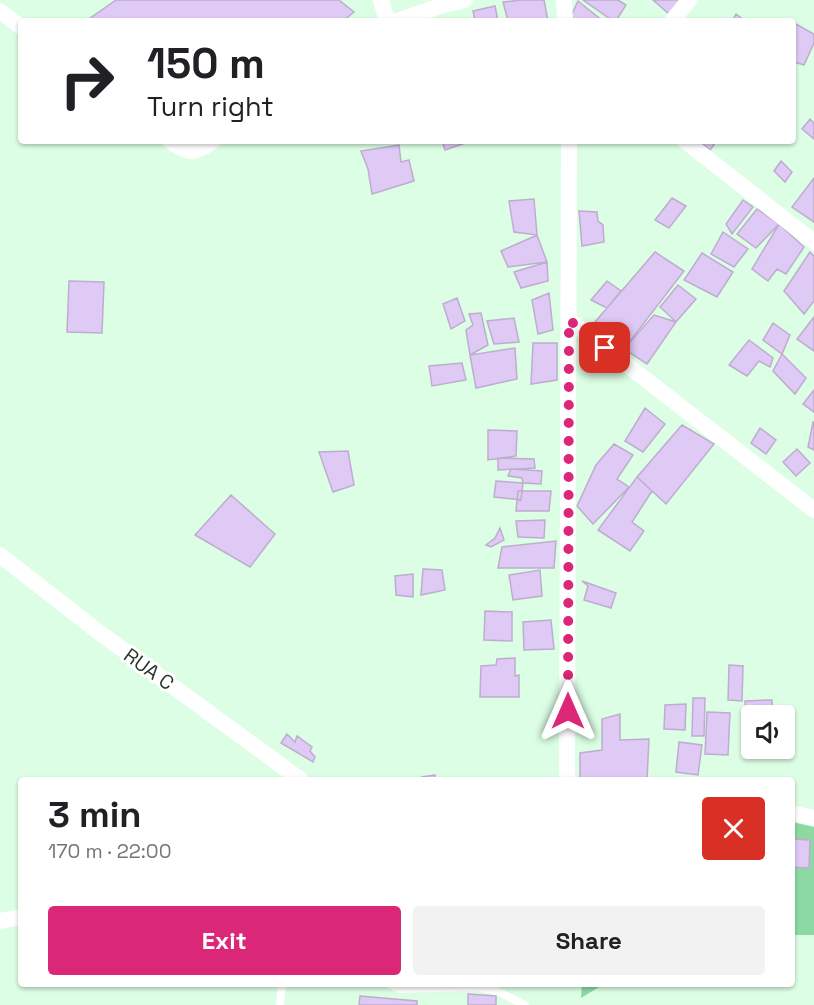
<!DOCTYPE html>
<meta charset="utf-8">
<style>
body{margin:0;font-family:"Space Grotesk",sans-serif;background:#f2f2f2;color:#202124;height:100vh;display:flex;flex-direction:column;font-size:22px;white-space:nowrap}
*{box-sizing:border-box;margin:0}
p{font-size:20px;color:#757577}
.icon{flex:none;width:33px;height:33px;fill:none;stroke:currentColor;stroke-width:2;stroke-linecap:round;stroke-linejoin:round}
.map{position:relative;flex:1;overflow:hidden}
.side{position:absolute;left:18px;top:777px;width:777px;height:210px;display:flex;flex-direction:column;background:#fff;border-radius:6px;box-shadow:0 2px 4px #0004}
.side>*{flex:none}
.hud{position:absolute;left:18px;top:18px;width:778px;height:126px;border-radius:6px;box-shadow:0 2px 4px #0004;background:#fff;color:#202124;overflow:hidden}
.fabs{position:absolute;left:741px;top:705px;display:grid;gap:12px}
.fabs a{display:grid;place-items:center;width:54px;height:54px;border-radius:6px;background:#fff;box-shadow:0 2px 4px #0004;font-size:30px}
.pin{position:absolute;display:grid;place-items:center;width:51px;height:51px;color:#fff;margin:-26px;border-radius:12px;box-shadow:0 3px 9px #0006}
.me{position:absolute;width:66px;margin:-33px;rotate:0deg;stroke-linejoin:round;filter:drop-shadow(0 0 4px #0008)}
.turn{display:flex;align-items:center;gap:21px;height:126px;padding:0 30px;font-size:27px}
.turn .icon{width:78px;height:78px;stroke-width:2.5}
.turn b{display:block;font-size:42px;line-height:51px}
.round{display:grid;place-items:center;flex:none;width:63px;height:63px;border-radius:6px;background:#f2f2f2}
.overview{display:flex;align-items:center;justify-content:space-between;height:102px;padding:0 30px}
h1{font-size:36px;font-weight:800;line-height:45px}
.action{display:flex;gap:12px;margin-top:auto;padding:12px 30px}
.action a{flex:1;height:69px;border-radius:6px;background:#db2777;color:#fff;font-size:24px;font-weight:800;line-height:69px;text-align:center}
.action a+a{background:#f2f2f2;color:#202124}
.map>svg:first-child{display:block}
</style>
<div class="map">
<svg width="814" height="1005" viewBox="0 0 814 1005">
<rect width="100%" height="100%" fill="#dbfee4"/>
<path fill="#8cd9a3" d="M792,822L814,827V935H792Z
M582,984H604L581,998Z"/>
<path fill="#dfc9f5" stroke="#beadce" stroke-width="1.5" d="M116,0H339L354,12L343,21H86Z
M521,0H544L548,21H508L503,2Z
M583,0H618L626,5L616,21H613Z
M653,0H681L669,14Z
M578,1L599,18L597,21H572L570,18Z
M495,6L498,21H475L473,11Z
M736,14L745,21H732Z
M794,23L814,34V43L804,65L794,62Z
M810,119L814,123V139L802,129Z
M442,141H471L445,150Z
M699,141H709L714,145L710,150Z
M399,145L401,162L409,160L414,181L372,194L368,169L361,151Z
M781,161L792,172L785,182L774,171Z
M814,178V222L792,207Z
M672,198L686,206L669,228L655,220Z
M534,199L537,235L514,232L509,201Z
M743,200L753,207L732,234L726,224Z
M757,209L779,224L756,248L737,234Z
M579,211L597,212L598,221L603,225L604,242L582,246Z
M779,224L804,247L786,274L777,269L768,281L752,269Z
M723,232L748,249L734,267L711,254Z
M537,235L547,262L508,267L501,251Z
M655,252L684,271L624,349L595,322Z
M810,252L814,256V301L804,314L784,291Z
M702,253L733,272L717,297L684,280Z
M547,262L548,281L521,288L514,272Z
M69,281L104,282L102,333L67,332Z
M607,281L621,291L607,308L591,300Z
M678,285L696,299L676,322L660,307Z
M549,293L553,330L538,334L532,300Z
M457,298L465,321L451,329L443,304Z
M481,313L488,345L470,355L466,330L473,325L469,314Z
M654,315L676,322L647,364L624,349Z
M814,317V351L797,339Z
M514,318L519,342L494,344L487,321Z
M773,323L790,335L782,354L763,340Z
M749,340L773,358L770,367L759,361L747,376L729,365Z
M533,343H557V380L531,384Z
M515,348L517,379L476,388L470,355Z
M782,354L806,378L795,394L773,371Z
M462,363L466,380L432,386L429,366Z
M814,390V412L803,404Z
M645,408L665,424L643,452L625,441Z
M813,422L814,423V450L808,447Z
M682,425L714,444L666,504L637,477Z
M760,428L776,440L766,454L751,443Z
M488,430L517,431L516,456L488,460Z
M614,444L633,455L617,479L629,487L593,524L577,506L596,465Z
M797,449L810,463L796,476L783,462Z
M348,451L354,485L333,492L319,452Z
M498,458L534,459L535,468L498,470Z
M511,469L542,471L541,484L523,483L522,478L508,476Z
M637,477L652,491L632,522L644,531L630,551L598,530Z
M496,481L523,483L521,500L494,497Z
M518,491H551L549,511H516Z
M231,495L275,534L250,567L195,535Z
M545,520L544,538L518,537L516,521Z
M500,528L504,540L491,547L486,545L495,538Z
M556,541L554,568H498L502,547Z
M423,569L442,570L445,590L421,595Z
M540,570L542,596L513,600L509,575Z
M413,574V597L396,595L395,576Z
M582,581L616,593L611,608L584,600L588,586Z
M485,611L512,612V641L484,640Z
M551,620L554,649L524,650L523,622Z
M515,658V676L519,675V697H480L481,666L496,665L497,659Z
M729,665L743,666L742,701L728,700Z
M693,698H705L704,736H692Z
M772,700V716H752V728H747L745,701Z
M686,704L685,730L664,729L665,705Z
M707,712L730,713L728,755L705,754Z
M620,714V740L649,739L647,780H580V753L602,750V719Z
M287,734L295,742L297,736L312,747L310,751L315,757L313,762L281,743Z
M679,742L702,745L698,775L676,772Z
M435,775V780H422V777Z
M792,839L810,840L809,868L792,867Z
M468,994L496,996V1005H468Z
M360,996L417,1001V1005H359Z"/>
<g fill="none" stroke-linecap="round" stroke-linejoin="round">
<path stroke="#fff" stroke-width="8" d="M389,984L400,989L476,987L497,991L525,1005
M280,1005L282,984"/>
<path stroke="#fff" stroke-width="16" d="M381,0L387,21
M564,0L565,21
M0,11L21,27
M397,21L443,5L465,0
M672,21L689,0
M170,141C188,155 195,154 213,141
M685,141L814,242
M569,320L814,510
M0,555L96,630L301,780
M567,780L569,141
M792,813L814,818
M0,921L21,917"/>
</g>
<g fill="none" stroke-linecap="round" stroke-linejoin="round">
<path stroke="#db2777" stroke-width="10" stroke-dasharray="0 18" d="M568,711L569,320L605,348"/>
</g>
<g text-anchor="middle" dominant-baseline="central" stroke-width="6" stroke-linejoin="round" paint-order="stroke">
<g font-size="20" fill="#2a372d" stroke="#fff">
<text transform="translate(149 669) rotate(36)">RUA C</text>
</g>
</g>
</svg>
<div class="fabs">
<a><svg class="icon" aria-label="sound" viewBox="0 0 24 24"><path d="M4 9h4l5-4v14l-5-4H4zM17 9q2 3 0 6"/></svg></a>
</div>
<div class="pin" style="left:605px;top:348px;background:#d93025"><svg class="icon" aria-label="arrive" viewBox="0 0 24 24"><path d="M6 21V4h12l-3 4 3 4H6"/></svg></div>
<svg class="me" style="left:568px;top:711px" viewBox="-20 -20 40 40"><path d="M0-17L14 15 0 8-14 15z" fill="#db2777" stroke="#fff" stroke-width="4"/></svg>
<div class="hud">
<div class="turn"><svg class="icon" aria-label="right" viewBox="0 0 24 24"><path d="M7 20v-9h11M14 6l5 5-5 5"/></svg><div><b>150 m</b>Turn right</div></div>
</div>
<section class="side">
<div class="overview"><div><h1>3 min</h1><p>170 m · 22:00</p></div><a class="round" style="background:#d93025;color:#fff"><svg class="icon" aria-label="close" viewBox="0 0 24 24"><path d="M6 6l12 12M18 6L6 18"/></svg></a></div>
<div class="action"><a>Exit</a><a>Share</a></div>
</section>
</div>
